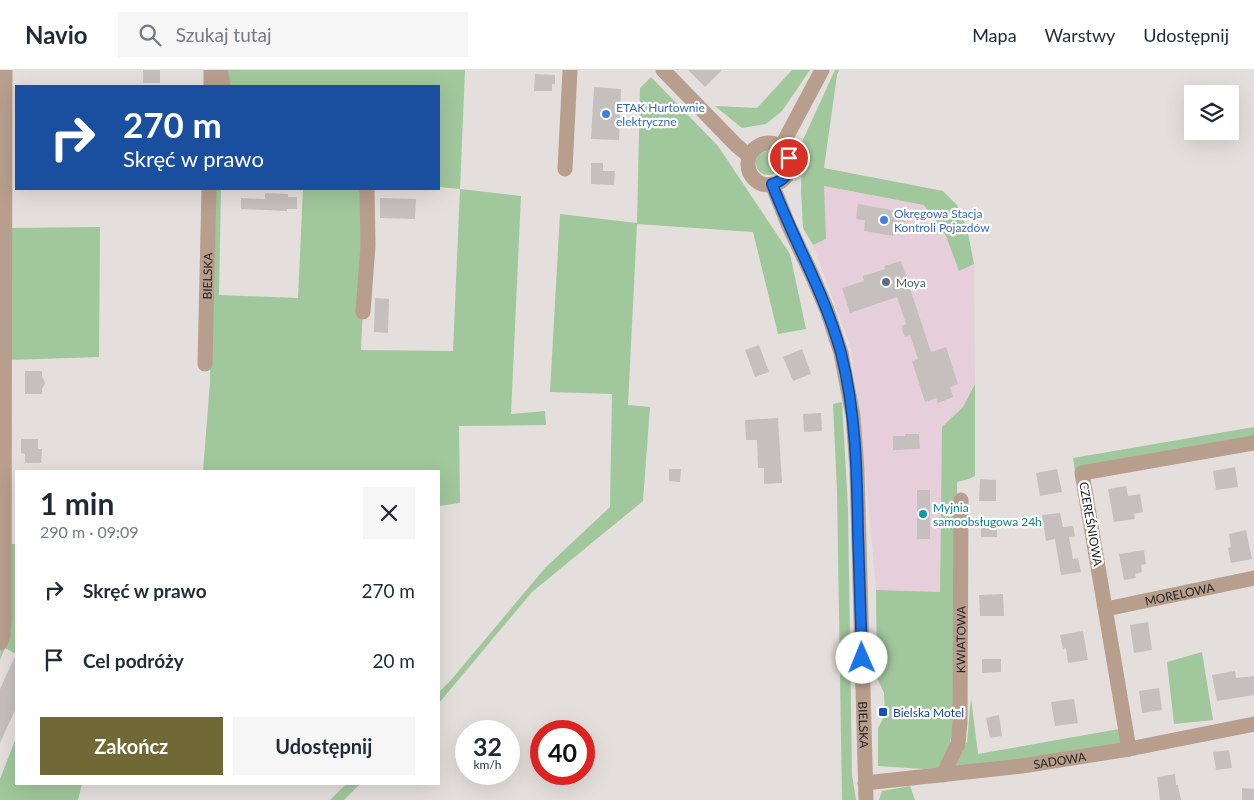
<!DOCTYPE html>
<html lang="pl">
<meta charset="utf-8">
<style>
body{margin:0;font-family:Lato,sans-serif;background:#f6f6f7;color:#1f2937;height:100vh;display:flex;flex-direction:column;font-size:19px;white-space:nowrap}
*{box-sizing:border-box;margin:0}
p{font-size:16px;color:#747a83}
.icon{flex:none;width:28px;height:28px;fill:none;stroke:currentColor;stroke-width:2;stroke-linecap:round;stroke-linejoin:round}
.map{position:relative;flex:1;overflow:hidden}
.details{position:absolute;left:15px;top:400px;width:425px;height:315px;display:flex;flex-direction:column;background:#fff;border-radius:0px;box-shadow:0 5px 20px #0002}
.details>*{flex:none}
.hud{position:absolute;left:15px;top:15px;width:425px;height:105px;border-radius:0px;box-shadow:0 5px 20px #0002;background:#1a4fa0;color:#fff;overflow:hidden}
.controls{position:absolute;left:1184px;top:15px;display:grid;gap:10px}
.controls a{display:grid;place-items:center;width:55px;height:55px;border-radius:0px;background:#fff;box-shadow:0 5px 20px #0002;font-size:25px}
.speed{position:absolute;left:455px;top:650px;display:flex;gap:10px;font-size:25px;font-weight:700;text-align:center}
.speed>*{display:grid;place-content:center;width:65px;height:65px;border-radius:50%;background:#fff;box-shadow:0 5px 20px #0002;line-height:1}
.speed small{font-size:12px;font-weight:400}
.speed .limit{border:8px solid #d22;background:#fff;color:#111}
.pin{position:absolute;display:grid;place-items:center;width:42px;height:42px;color:#fff;margin:-21px;border:2px solid #fff;border-radius:50%;box-shadow:0 1px 5px #0007}
.me{position:absolute;width:55px;margin:-28px;rotate:359deg;stroke-linejoin:round;filter:drop-shadow(0 0 4px #0008)}
.turn{display:flex;align-items:center;gap:18px;height:105px;padding:0 25px;font-size:22px}
.turn .icon{width:65px;height:65px;stroke-width:2.5}
.turn b{display:block;font-size:35px;line-height:42px}
.round{display:grid;place-items:center;flex:none;width:52px;height:52px;border-radius:0px;background:#f6f6f7}
.summary{display:flex;align-items:center;justify-content:space-between;height:85px;padding:0 25px}
h1{font-size:30px;font-weight:700;line-height:38px}
.primary-button{display:flex;gap:10px;margin-top:auto;padding:10px 25px}
.primary-button a{flex:1;height:58px;border-radius:0px;background:#706835;color:#fff;font-size:20px;font-weight:700;line-height:58px;text-align:center}
.primary-button a+a{background:#f6f6f7;color:#1f2937}
ul{padding:0;list-style:none}
li{display:flex;align-items:center;gap:15px;height:70px;padding:0 25px}
li div{flex:1}
li b{display:block;font-size:19px}
li em{font-style:normal}
header{display:flex;align-items:center;gap:30px;box-sizing:border-box;height:70px;padding:0 25px;background:#fff;border-bottom:1px solid #e0e1e3}
header strong{font-size:24px}
nav{display:flex;gap:28px;margin-inline-start:auto;font-size:18px}
.search{width:350px;height:45px;background:#f6f6f7;display:flex;align-items:center;gap:12px;box-sizing:border-box;padding:0 18px;border-radius:0px;color:#747a83;font-size:19px}
.map>svg:first-child{display:block}
</style>
<header>
<strong>Navio</strong>
<div class="search"><svg class="icon" aria-label="search" viewBox="0 0 24 24"><circle cx="10" cy="10" r="6"/><path d="M15 15l6 6"/></svg>Szukaj tutaj</div>
<nav><a>Mapa</a><a>Warstwy</a><a>Udostępnij</a></nav>
</header>
<div class="map">
<svg width="1254" height="730" viewBox="0 0 1254 730">
<rect width="100%" height="100%" fill="#e4dfdc"/>
<path fill="#e6cfdb" d="M823,116L925,135L946,166L959,200L974,194L975,314L963,337L942,357L940,523L876,520L865,397L851,279L813,175L826,169Z"/>
<path fill="#a1c79c" d="M218,0H465L460,119L521,126L511,344L545,341L546,355L459,356L460,433L439,436V401H203L210,312L211,119H221L219,225L298,228L303,119H368L361,280L453,281L460,119L439,117V16H214Z
M792,0H810L782,41L766,54L742,58L715,36L757,38Z
M835,0H839L837,5L824,98L943,121L957,135L967,158L974,194L959,201L946,166L924,135L824,116L826,169L813,175L803,158L801,121L802,72Z
M651,7L718,76L790,184L806,259L778,264L753,162L637,154L628,335L650,337L643,431L532,522L439,633V622L451,610L545,498L610,437L612,324L550,322L560,144L637,153L640,18Z
M756 93a12 12 0 1 1 24 0a12 12 0 1 1-24 0Z
M100,157L99,287L8,290L9,158Z
M975,314V406L969,409L957,412V523L954,650L948,684L938,700L878,696V658L885,645L884,623L877,608L876,520L940,522L942,357L963,337Z
M842,332L848,438L852,705L856,730H842V729L837,421L833,334Z
M1254,357V369L1075,401L1073,388Z
M6,474H16V584L5,578L0,590Z
M1202,582L1213,650L1174,654L1167,592Z
M971,628L978,684L1119,659L1122,674L954,699L967,672Z
M16,668V714H82L78,730H0V709Z
M346,714H360L344,730H330Z
M910,716L915,730H879L882,721Z"/>
<path fill="#c5c0bd" d="M143,0H160V13H143Z
M688,0H722L705,17Z
M535,4L555,5V14H552V21H534Z
M594,17L621,19L619,70L591,69Z
M591,93H603V101H615L614,115L591,114Z
M265,123L288,124V127H297V139H287V141L241,139V128L265,129Z
M380,128L416,129L415,149L380,148Z
M858,134L907,143L904,157L895,155L893,166L864,161L865,150L856,149Z
M901,191L931,282L946,277L958,314L950,317L953,327L938,333L936,328L925,332L912,291L918,289L910,265L905,267L902,260V256L906,254L897,227L850,243L842,218L864,211L863,206L885,199L884,196Z
M375,228L389,229L388,263L374,262Z
M759,275L769,302L755,307L745,280Z
M802,279L811,304L793,311L783,287Z
M25,301H42V306L45,313L42,319V324H25Z
M821,343L822,361L804,362L803,344Z
M778,348L782,413L764,414V398H758L757,370H746L745,350Z
M905,364H919L920,379L893,380V366H905Z
M21,369H38V379H42L41,393H25V384L21,383Z
M1235,397L1238,417L1216,420L1213,401Z
M669,399H681L680,412L669,411Z
M1057,399L1062,422L1040,426L1036,403Z
M980,409L996,410V431H979Z
M1126,416L1128,426L1140,424L1143,442L1134,444L1135,449L1114,452L1108,419Z
M917,420H930V469H917Z
M1060,443L1063,457L1073,456L1075,466L1069,467L1073,489L1078,488L1081,502L1061,505L1055,469L1046,471L1042,445Z
M997,452V467H981V453Z
M1246,460L1252,489L1231,493L1228,478L1231,477L1229,464Z
M1144,480L1146,494L1141,495L1142,502L1135,504L1136,508L1124,510L1119,484Z
M1003,524L1004,546H980L979,525Z
M1148,552L1152,580L1134,583L1130,555Z
M1083,561L1088,590L1068,593L1066,578L1063,579L1060,565Z
M16,584V638L0,673V619Z
M982,589H1001V602L982,603Z
M1235,601L1236,608L1254,606V625L1217,631L1212,605Z
M1159,618L1162,640L1142,643L1139,621Z
M1074,629L1078,653L1055,656L1051,632Z
M999,645L1002,666L990,668L986,648Z
M1229,680L1232,698L1216,700L1213,682Z
M1175,704L1176,715H1178L1181,730H1160L1157,707Z
M1242,718L1254,719V730H1242Z"/>
<g fill="none" stroke-linecap="round" stroke-linejoin="round">
<g stroke="#b79e8d" stroke-width="15">
<path d="M218,0L221,3L223,16"/>
<path d="M663,0L736,75L749,86"/>
<path d="M211,16V0"/>
<circle cx="769" cy="94" r="21"/>
<path d="M781,77L822,0"/>
<path d="M565,99L570,0"/>
<path id="s1" d="M772,114L788,154L812,205L827,240L841,283L853,346L857,399L866,730"/>
<path d="M363,242L368,176L367,119"/>
<path id="s2" d="M205,294L209,119"/>
<path id="s3" d="M1106,539L1254,508"/>
<path d="M0,573L3,565L4,549L5,0"/>
<path d="M1129,679L1082,403L1254,373"/>
<path id="s4" d="M943,705L958,674L960,652L961,430"/>
<path id="s5" d="M865,713L1022,696L1129,679L1254,654"/>
</g>
</g>
<g fill="none" stroke-linecap="round" stroke-linejoin="round">
<g stroke="#114b97" stroke-width="12">
<path id="route" d="M789,88C791,102 785,110 772,114C794,171 825,224 841,283C856,342 857,403 858,463C859,505 861,547 862,588"/>
</g>
<use href="#route" stroke="#1a73e8" stroke-width="9"/>
</g>
<g fill="#3f7fe0" stroke="#fff" stroke-width="2">
<circle cx="606" cy="44" r="5"/>
<circle cx="884" cy="150" r="5"/>
</g>
<circle fill="#5c6f8a" stroke="#fff" stroke-width="2" cx="886" cy="212" r="5"/>
<circle fill="#0f9aa8" stroke="#fff" stroke-width="2" cx="923" cy="444" r="5"/>
<rect fill="#1a4fb4" stroke="#fff" stroke-width="2" x="878" y="637" width="10" height="10" rx="2.5"/>
<g text-anchor="middle" dominant-baseline="central" stroke-width="4.5" stroke-linejoin="round" paint-order="stroke">
<g font-size="12" fill="#366cbe" stroke="#fff" text-anchor="start">
<text x="616" y="37">ETAK Hurtownie<tspan x="616" dy="14">elektryczne</tspan></text>
<text x="894" y="143">Okręgowa Stacja<tspan x="894" dy="14">Kontroli Pojazdów</tspan></text>
</g>
<g font-size="12" fill="#252322" stroke="#fff">
<text stroke="none"><textPath href="#s2" startOffset="88">BIELSKA</textPath></text>
<text transform="translate(1091 454) rotate(80)">CZEREŚNIOWA</text>
<text stroke="none"><textPath href="#s3" startOffset="75">MORELOWA</textPath></text>
<text stroke="none"><textPath href="#s4" startOffset="139">KWIATOWA</textPath></text>
<text stroke="none"><textPath href="#s1" startOffset="556">BIELSKA</textPath></text>
<text stroke="none"><textPath href="#s5" startOffset="196">SADOWA</textPath></text>
</g>
<g font-size="12" fill="#4e5e75" stroke="#fff" text-anchor="start">
<text x="896" y="212">Moya</text>
</g>
<g font-size="12" fill="#0d838f" stroke="#fff" text-anchor="start">
<text x="933" y="437">Myjnia<tspan x="933" dy="14">samoobsługowa 24h</tspan></text>
</g>
<g font-size="12" fill="#164399" stroke="#fff" text-anchor="start">
<text x="893" y="642">Bielska Motel</text>
</g>
</g>
</svg>
<div class="controls">
<a><svg class="icon" aria-label="layers" viewBox="0 0 24 24"><path d="M12 4l9 5-9 5-9-5zM3 14l9 5 9-5"/></svg></a>
</div>
<div class="speed"><div>32<small>km/h</small></div><div class="limit">40</div></div>
<div class="pin" style="left:789px;top:88px;background:#d93025"><svg class="icon" aria-label="arrive" viewBox="0 0 24 24"><path d="M6 21V4h12l-3 4 3 4H6"/></svg></div>
<svg class="me" style="left:862px;top:588px" viewBox="-20 -20 40 40"><circle r="19" fill="#fff"/><path d="M0-13L10 11 0 6-10 11z" fill="#1a73e8"/></svg>
<div class="hud">
<div class="turn"><svg class="icon" aria-label="right" viewBox="0 0 24 24"><path d="M7 20v-9h11M14 6l5 5-5 5"/></svg><div><b>270 m</b>Skręć w prawo</div></div>
</div>
<section class="details">
<div class="summary"><div><h1>1 min</h1><p>290 m · 09:09</p></div><a class="round"><svg class="icon" aria-label="close" viewBox="0 0 24 24"><path d="M6 6l12 12M18 6L6 18"/></svg></a></div>
<ul>
<li><svg class="icon" aria-label="right" viewBox="0 0 24 24"><path d="M7 20v-9h11M14 6l5 5-5 5"/></svg><div><b>Skręć w prawo</b></div><em>270 m</em></li>
<li><svg class="icon" aria-label="arrive" viewBox="0 0 24 24"><path d="M6 21V4h12l-3 4 3 4H6"/></svg><div><b>Cel podróży</b></div><em>20 m</em></li>
</ul>
<div class="primary-button"><a>Zakończ</a><a>Udostępnij</a></div>
</section>
</div>
